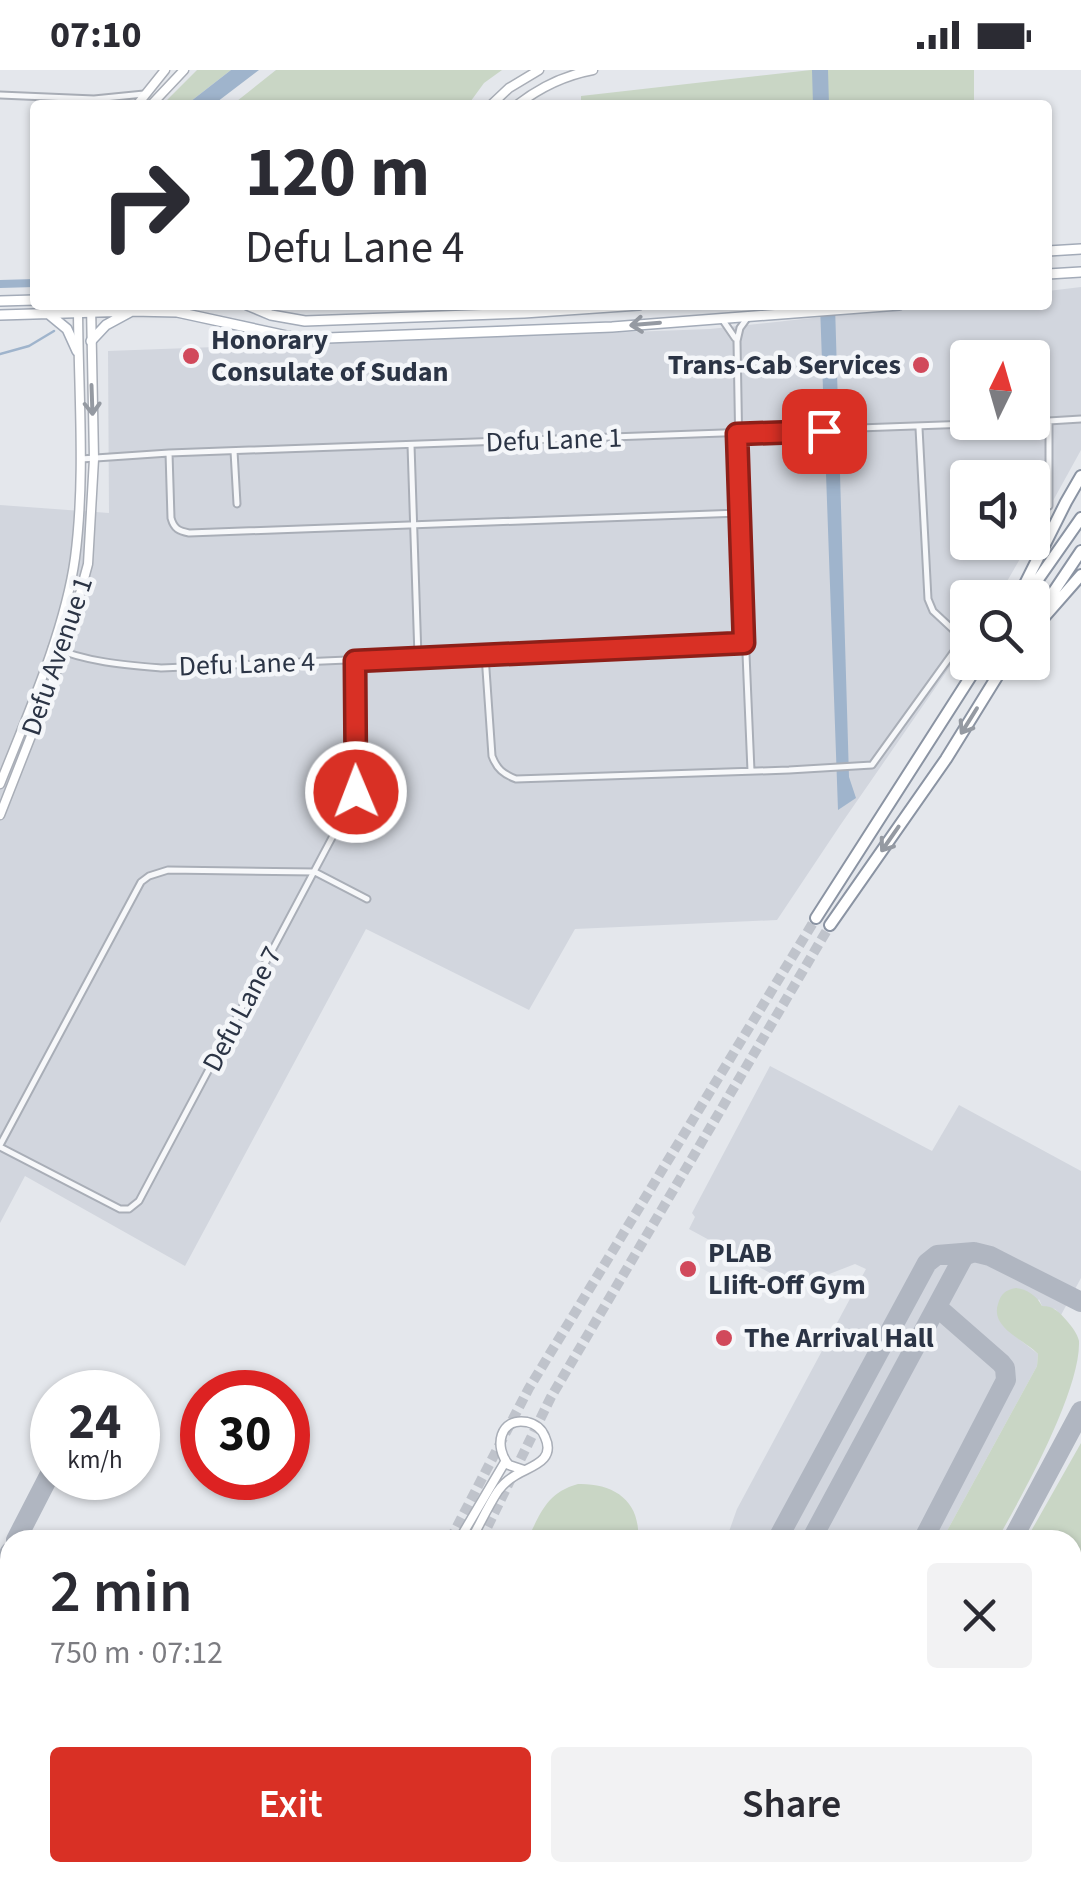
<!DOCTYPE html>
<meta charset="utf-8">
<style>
body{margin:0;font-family:"Source Sans 3",sans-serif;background:#f2f2f3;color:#2b2b33;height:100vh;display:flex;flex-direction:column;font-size:38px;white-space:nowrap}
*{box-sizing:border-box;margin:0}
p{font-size:32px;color:#7c7c81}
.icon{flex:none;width:55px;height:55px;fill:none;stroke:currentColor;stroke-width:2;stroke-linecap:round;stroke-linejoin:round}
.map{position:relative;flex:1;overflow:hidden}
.drawer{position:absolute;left:0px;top:1460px;width:1082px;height:352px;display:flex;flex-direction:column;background:#fff;border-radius:30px 30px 0 0;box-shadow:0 2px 8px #0004}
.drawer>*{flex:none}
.hud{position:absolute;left:30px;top:30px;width:1022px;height:210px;border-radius:10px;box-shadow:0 2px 8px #0004;background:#fff;color:#2b2b33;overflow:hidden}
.needle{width:65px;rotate:5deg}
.tools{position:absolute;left:950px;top:270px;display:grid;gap:20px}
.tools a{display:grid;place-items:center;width:100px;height:100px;border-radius:10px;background:#fff;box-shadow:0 2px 8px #0004;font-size:50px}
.speed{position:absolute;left:30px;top:1300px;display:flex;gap:20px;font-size:50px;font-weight:700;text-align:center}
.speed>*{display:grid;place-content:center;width:130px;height:130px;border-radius:50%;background:#fff;box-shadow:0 2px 8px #0004;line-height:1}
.speed small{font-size:25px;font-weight:400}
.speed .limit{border:15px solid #d22;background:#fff;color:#111}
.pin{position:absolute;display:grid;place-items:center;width:85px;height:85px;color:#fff;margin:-42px;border-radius:20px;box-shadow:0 5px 15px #0006}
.me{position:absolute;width:110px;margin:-55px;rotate:359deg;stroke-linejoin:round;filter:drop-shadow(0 0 8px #0008)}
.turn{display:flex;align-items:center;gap:35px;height:210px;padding:0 50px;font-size:45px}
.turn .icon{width:130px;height:130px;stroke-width:2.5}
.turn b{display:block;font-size:70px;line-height:85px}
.round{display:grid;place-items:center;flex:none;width:105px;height:105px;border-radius:10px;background:#f2f2f3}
.headline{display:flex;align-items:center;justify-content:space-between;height:170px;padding:0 50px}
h1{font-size:60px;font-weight:600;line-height:75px}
.cta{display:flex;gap:20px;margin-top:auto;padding:20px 50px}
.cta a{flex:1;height:115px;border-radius:10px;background:#d93025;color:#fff;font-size:40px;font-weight:600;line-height:115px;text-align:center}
.cta a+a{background:#f2f2f3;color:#2b2b33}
.status{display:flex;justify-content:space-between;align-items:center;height:70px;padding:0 50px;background:#fff;direction:ltr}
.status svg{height:28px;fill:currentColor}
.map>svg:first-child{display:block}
</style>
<div class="status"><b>07:10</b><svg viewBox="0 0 49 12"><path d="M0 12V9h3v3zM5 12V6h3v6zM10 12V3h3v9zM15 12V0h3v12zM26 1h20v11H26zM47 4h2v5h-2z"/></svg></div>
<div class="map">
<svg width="1081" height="1811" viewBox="0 0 1081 1811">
<rect width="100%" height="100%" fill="#e4e7ec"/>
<path fill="#d2d6de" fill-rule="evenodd" d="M1081,217V380L1033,467L1032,408H968V472L1029,473L998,527L968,528L967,572L839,757L777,850L575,859L529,940L366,859L185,1196L25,1106L0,1153V435L109,443L108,281L710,259L932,235H1048V221ZM968,288H1032V352H968Z
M770,996L932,1081L959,1035L1081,1101V1208L1061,1245L1055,1239L1042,1236L1039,1229L1015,1266L1038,1284L1037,1296L942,1470H726L737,1439L866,1199L855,1194L796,1217L689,1159L695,1147L692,1143Z
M0,1518L10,1524V1773L3,1776L0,1775Z
M675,1803H741L737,1811H674Z"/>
<path fill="#c9d6c5" d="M197,0H231L186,35H162Z
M276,0H502L484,13L468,35H232Z
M811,0H974V35H581V26Z
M1016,1218C1027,1219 1037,1226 1042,1236C1054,1236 1059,1242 1067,1251C1072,1257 1077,1263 1079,1271C1081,1320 1022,1426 997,1470H942L1037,1296L1038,1284C1025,1270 990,1258 998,1234C1001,1224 1005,1220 1016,1218Z
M1081,1373V1710L1072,1711V1470H1026Z
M578,1414C614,1413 641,1431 638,1470H527C541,1443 546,1423 578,1414Z
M741,1802H819V1803L814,1811H737Z
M850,1802H1037V1803L1033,1811H845Z"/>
<path fill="#9fb4cc" d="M231,0H259L213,35H186Z
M812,0H828L829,35H813Z
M820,235H835L849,707L856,728L838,740Z"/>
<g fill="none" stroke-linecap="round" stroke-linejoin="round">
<path stroke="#9fb4cc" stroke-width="2.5" d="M0,284L29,276L54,261"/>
<path stroke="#9fb4cc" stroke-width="8" d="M0,214L35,213"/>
<path stroke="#b0b6c1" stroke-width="20" d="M93,1322L97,1314
M16,1470L52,1400
M777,1470L927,1193L937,1185L974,1182
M811,1470L964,1186L974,1182L990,1186L1081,1232
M923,1470L1006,1310L1005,1298L1001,1293L937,1237
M1012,1470L1081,1341
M0,1502L10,1482
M0,1594L6,1640L0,1652
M1072,1739L1081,1744
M0,1744L10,1749
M114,1802L131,1811
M696,1811L697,1802
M830,1811L835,1802"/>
<path stroke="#b0b6c1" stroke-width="48" d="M1072,1811L1081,1794"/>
<path stroke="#bfc3cb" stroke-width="10" stroke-dasharray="10 5" stroke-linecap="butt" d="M450,1470L529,1318L816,848
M481,1470L551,1327L830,855
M289,1811L291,1802
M324,1811L327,1802"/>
<g stroke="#a9aeb7" stroke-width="9">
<path id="street" d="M0,25L94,29L144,24
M102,31L119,35
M748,247L740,258L737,271L740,443L751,701
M722,249L735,268
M1032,352L1081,349
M919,358L928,529L933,541L962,568
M411,375L418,587
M234,381L237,434
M169,383L171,448C174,459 179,461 189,463L740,443
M81,389L169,383L1028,352
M1049,436V351
M52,577C86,592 125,595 161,598L744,573
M485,585L492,686C497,699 503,704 516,709L789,700L872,695L968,562
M0,1075L141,812L149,806L168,800L315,802L367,829
M0,1077L120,1139H129L139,1131L352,730L355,722V591"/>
</g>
<g stroke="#a9aeb7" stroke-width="11">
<path id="secondary" d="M137,35L165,0
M151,35L184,0
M491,35L509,18L539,0
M517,35C539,18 566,5 593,0
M0,714C27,646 65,561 75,488C86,404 78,319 78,235
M0,745L64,582L88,494L94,389L91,235
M459,1470L505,1392
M471,1470C480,1454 488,1436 498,1421C503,1414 509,1409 516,1405C531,1396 556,1391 545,1367C542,1359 536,1354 527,1352C500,1347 493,1377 509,1395L524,1400
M296,1811L299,1802
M308,1811L311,1802"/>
</g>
<g stroke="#a3abb8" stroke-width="12">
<path id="primary" d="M1048,181L1081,179
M1048,204L1081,202
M0,231L35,230
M247,235L271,245L305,251L524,243L639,235
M0,245L132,241L177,242L301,269L612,257L899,235
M50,245L67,259L77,281
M91,271L106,255L130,242"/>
</g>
<g stroke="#8b94a3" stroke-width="14">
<path id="highway" d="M1018,528L1066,432L1081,406
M1025,528L1081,448
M1039,553L1081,505
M1032,554L1081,481
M816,848L980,592
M830,855L946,689L1006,592"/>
</g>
<use href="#street" stroke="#f7f8fa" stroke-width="5"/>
<use href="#secondary" stroke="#fff" stroke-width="8"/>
<use href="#primary" stroke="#fff" stroke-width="9"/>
<use href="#highway" stroke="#fff" stroke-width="10"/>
</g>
<defs><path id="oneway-shaft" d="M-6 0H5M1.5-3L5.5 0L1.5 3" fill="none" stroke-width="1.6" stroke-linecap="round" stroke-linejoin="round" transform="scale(2.5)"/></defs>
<g stroke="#959aa2">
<use href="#oneway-shaft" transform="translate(645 254) rotate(175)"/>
<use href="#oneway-shaft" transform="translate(92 330) rotate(88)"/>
<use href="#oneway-shaft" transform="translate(969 651) rotate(122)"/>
<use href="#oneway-shaft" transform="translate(890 769) rotate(125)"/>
</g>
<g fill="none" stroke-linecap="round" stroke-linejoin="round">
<g stroke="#8d1f18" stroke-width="25">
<path id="route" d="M356,722L355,591L744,573L737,364L824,361"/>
</g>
<use href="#route" stroke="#d93025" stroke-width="18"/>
</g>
<g fill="#d1495b" stroke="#f4f6f9" stroke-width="4">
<circle cx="191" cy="286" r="10"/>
<circle cx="921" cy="295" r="10"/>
<circle cx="688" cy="1199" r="10"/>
<circle cx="724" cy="1268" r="10"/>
</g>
<g text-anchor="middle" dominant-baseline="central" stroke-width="9" stroke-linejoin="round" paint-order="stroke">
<g font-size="28" font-weight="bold" fill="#2b3445" stroke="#f4f6f9" text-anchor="start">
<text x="211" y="270">Honorary<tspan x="211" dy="32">Consulate of Sudan</tspan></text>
<text x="901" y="295" text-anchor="end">Trans-Cab Services</text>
<text x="708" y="1183">PLAB<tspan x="708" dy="32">LIift-Off Gym</tspan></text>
<text x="744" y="1268">The Arrival Hall</text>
</g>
<g font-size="28" fill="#2b3445" stroke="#f4f6f9">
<text transform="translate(554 370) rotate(-2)">Defu Lane 1</text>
<text transform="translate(57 586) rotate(-71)">Defu Avenue 1</text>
<text transform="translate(247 594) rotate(-2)">Defu Lane 4</text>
<text transform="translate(242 939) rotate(-62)">Defu Lane 7</text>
</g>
</g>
</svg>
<div class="tools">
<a><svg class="needle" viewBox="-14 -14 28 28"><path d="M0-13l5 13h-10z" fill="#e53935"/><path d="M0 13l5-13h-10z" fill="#7c7c81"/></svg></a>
<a><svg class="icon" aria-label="sound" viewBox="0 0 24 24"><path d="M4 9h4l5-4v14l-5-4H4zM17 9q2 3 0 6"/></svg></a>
<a><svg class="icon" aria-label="search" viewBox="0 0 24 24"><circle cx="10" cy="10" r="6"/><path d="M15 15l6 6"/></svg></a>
</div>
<div class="speed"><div>24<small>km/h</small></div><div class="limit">30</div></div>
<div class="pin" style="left:824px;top:361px;background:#d93025"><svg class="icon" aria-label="arrive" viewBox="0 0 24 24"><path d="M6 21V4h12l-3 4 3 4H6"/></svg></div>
<svg class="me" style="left:356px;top:722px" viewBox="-20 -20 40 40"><circle r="17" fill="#d93025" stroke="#fff" stroke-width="3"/><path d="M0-11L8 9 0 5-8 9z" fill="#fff"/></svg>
<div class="hud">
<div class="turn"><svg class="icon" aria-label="right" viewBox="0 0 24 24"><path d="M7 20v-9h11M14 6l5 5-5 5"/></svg><div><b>120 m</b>Defu Lane 4</div></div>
</div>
<section class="drawer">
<div class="headline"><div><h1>2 min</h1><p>750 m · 07:12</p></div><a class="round"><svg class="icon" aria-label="close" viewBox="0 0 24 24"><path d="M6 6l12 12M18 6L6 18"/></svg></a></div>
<div class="cta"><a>Exit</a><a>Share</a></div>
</section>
</div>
